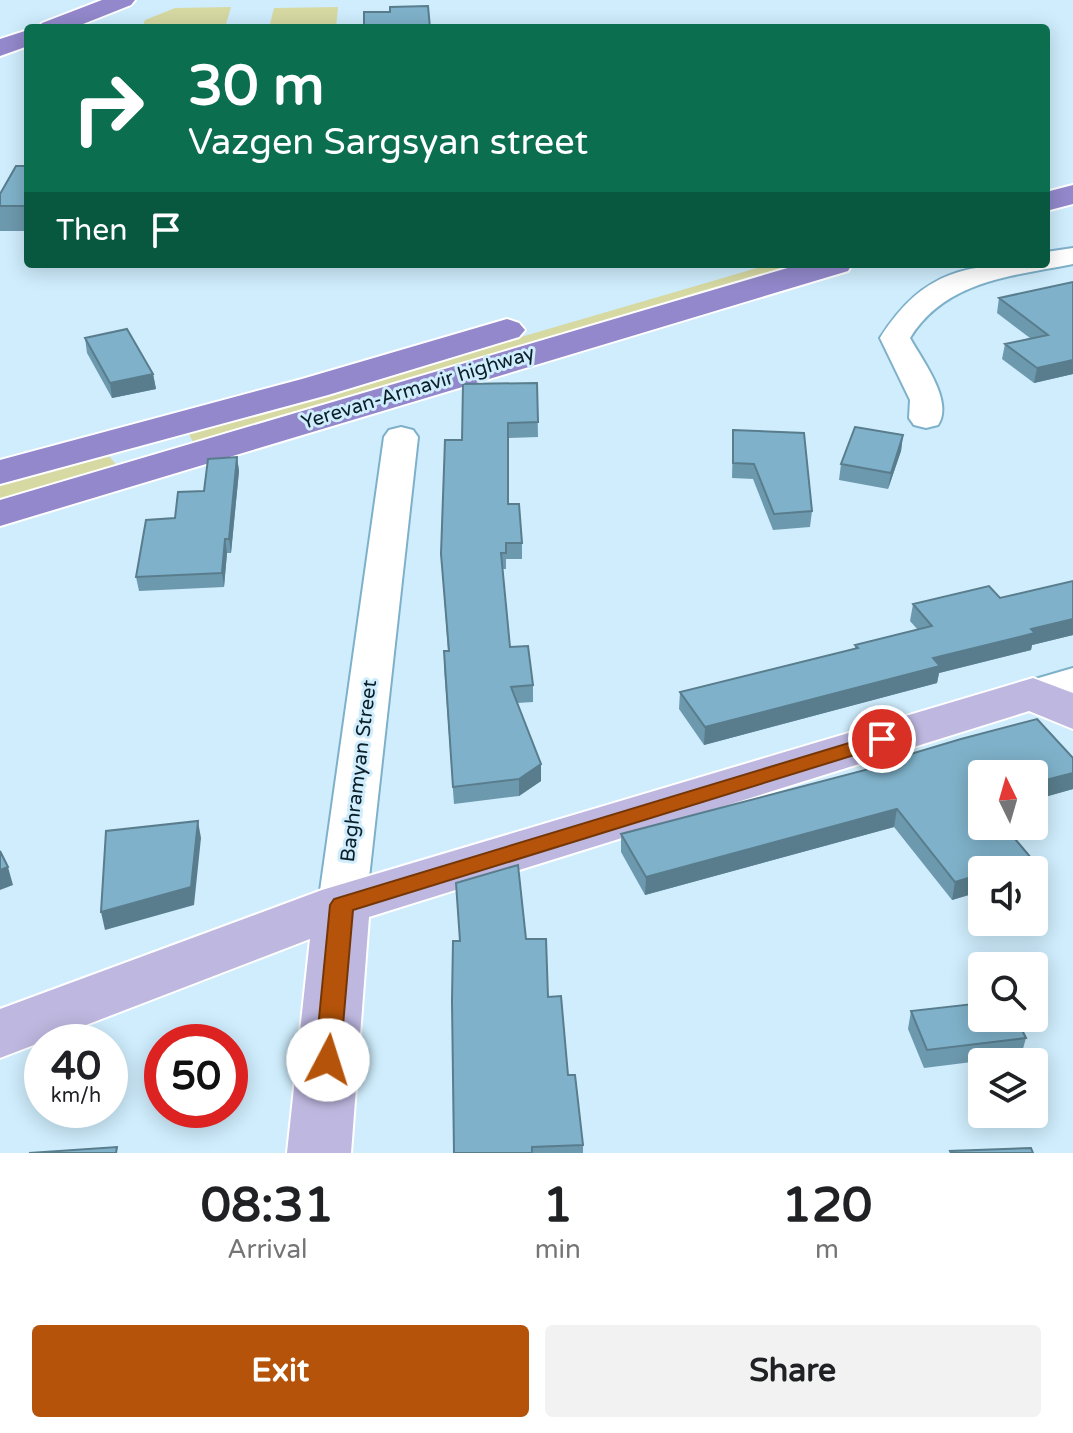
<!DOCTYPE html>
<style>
body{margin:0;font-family:"Varela Round",sans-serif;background:#f2f2f2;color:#202124;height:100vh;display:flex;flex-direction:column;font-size:30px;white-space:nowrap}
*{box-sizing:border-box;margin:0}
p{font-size:26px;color:#757577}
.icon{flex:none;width:44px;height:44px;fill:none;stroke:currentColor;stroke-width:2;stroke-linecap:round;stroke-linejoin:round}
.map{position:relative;height:1153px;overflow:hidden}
.drawer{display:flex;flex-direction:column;background:#fff;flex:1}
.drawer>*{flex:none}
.guide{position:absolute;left:24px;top:24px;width:1026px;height:244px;border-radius:8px;box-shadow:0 4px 20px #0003;background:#0b6e4f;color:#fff;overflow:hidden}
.needle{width:52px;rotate:355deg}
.controls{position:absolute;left:968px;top:760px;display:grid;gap:16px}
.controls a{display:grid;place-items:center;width:80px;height:80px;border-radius:8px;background:#fff;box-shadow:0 4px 20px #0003;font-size:40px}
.speed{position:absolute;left:24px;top:1024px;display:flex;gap:16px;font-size:40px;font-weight:700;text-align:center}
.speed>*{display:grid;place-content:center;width:104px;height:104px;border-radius:50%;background:#fff;box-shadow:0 4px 20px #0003;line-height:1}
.speed small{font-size:20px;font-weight:400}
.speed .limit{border:12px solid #d22;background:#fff;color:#111}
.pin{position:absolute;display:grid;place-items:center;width:68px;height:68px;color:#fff;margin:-34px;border:4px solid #fff;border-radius:50%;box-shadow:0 2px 8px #0007}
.me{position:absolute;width:88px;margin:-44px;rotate:5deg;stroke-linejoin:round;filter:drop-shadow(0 0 6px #0008)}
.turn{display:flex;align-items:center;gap:28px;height:168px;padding:0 32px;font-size:36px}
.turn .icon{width:104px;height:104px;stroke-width:2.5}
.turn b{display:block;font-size:56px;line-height:68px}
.then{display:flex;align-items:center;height:76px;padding:0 32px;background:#0003;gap:16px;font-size:30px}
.eta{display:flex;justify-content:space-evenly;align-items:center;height:136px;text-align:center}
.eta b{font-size:48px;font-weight:800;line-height:56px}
.primary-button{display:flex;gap:16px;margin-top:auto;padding:16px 32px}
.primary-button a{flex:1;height:92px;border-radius:8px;background:#b45309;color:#fff;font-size:32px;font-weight:800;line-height:92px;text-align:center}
.primary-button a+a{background:#f2f2f2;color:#202124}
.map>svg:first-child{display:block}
</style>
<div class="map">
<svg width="1073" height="1153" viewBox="0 0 1073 1153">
<rect width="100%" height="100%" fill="#cfedfd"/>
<path fill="#d7d9a3" d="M231,7L225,28H142L145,20L175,8Z
M338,7L336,28H269L274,8Z
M771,264H807L195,446L189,434Z
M109,456L118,467L0,500V486Z"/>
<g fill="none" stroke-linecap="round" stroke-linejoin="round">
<g stroke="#7eb1c9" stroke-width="4">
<path id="minor" d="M1073,248V264C1013,276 946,280 910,338C922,360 954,401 938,425L926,428L914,425L909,418L910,400L880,338C925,268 968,264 1046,264V252Z
M401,427L413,430L418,437L366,905L359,918L342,923L325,918L318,905L384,437L389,430Z
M1073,668V695L1033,706L1018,702L1012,693L1018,684Z"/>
</g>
<g stroke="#fff" stroke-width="4">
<path id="major" d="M1033,678L1073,693V729L1029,711L369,917L351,1153H287L310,939L0,1058V1009L322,890Z"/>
</g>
<g stroke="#fff" stroke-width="4">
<path id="highway" d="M102,0H135L131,5L73,28H39L42,23Z
M28,30V46L0,56V39Z
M1073,185V204L1046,211V192Z
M801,264H852L848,271L0,526V500Z
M507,319L519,323L525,330L519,337L328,395L0,484V460L302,379Z"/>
</g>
<use href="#minor" fill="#fff" fill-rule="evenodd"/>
<use href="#major" fill="#beb8e0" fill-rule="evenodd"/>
<use href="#highway" fill="#9288cb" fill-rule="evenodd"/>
</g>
<path fill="#6d99ae" d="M28,166V231H0V194Z
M1073,282V374L1034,383L1002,359L1005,344L1030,338L997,313L999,298Z
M85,338L153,374L156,389L112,398L87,353Z
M537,383L538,437L509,438L508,504L522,543V559H506V569H502L510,647L533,685V702L517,703L541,764V781L519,796L454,804L444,667L448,651L441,554L462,440Z
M733,430L812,511L810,527L773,530L753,479L732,478Z
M903,435L901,451L888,489L839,480L841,464Z
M237,457L239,471L231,553H227L224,587L139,591L136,577L175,518Z
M1073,581V635L1032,645L1031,650L939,673L937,683L704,745L679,709L680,692L855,649V645L918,630L910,621L913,604L1000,598Z
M1037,719L1073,758V789L1034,800V774H982V826H1004L1032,859L1029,870H982V891L952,900L894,827L645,895L621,852V834L867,769V767L961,739Z
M526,939L548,997L568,1075L583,1145V1153H454Z
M911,1011L1026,1038L1021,1056L924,1068L908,1029Z"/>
<path fill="#597d8d" d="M1073,360V374L1034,383L1037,368Z
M153,374L156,389L112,398L110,383Z
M903,435L901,451L888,489L891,473Z
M237,457L239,471L231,553L229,539Z
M225,539L227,553L224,587L222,573Z
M1073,619V635L1032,645L1031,650L939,673L937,683L704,745L705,727L933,658L1031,629Z
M541,764V781L519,796V779Z
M1073,773V789L1034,800V783Z
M897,809L894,827L645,895L646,877Z
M198,821L201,838L194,905L105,930L101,912Z
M1032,859L1029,870H996Z
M8,867L13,885L0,890V870Z
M982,874V891L952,900L955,882Z"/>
<path fill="#7fb2ca" stroke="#597d8d" stroke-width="2" d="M428,6L430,28H364V12H390V7Z
M16,166H28V206H0V194Z
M1073,282V360L1037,368L1005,344L1048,335L999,298Z
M127,329L153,374L110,383L85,338Z
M537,383L538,422L508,423V504H519L522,543H506V553H501L510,647L528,646L533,685L511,687L541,764L519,779L453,787L444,651H449L441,554L445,440H462L463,384Z
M855,427L903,435L891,473L841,464Z
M733,430L804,433L812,511L774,514L754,464L733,463Z
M237,457L229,539H225L222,573L136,577L146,520L175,518L178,492L204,491L208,459Z
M1073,581V619L1031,629L1035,633L933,658L940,666L705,727L680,692L858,648L855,645L932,626L913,604L989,586L1000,598Z
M1037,719L1073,758V773L1034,783V774H982V797L980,798L982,800V826H1004L1032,859L996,870H982V874L955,882L897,809L646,877L621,834L869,769L867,767L961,739Z
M198,821L191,887L101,912L106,831Z
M0,851L8,867L0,870Z
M518,865L526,939H546L548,997L561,996L568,1075H575L583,1145L532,1147V1153H454L452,1001L453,941H460L456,883Z
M982,1003V1018H1016L1026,1038L927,1050L911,1011Z
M117,1147L116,1153H29Z
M1031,1148L1033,1153H951L950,1151Z"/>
<path fill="#b45309" stroke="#753606" stroke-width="2" d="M882,733L890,735L893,739L890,744L353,910L340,1060L337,1067L328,1071L319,1067L315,1060L330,905L334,899Z"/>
<g text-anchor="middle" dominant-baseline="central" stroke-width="6" stroke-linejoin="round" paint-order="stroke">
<g font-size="20" fill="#0a1f28" stroke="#cfedfd">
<text transform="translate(418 388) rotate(-17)">Yerevan-Armavir highway</text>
<text transform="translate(359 771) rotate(-83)">Baghramyan Street</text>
</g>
</g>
</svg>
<div class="controls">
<a><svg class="needle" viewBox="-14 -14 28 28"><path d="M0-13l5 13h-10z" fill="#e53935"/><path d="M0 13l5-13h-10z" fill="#757577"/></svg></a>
<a><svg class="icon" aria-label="sound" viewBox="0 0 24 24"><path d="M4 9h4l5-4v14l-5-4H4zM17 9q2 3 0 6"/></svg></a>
<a><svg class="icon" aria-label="search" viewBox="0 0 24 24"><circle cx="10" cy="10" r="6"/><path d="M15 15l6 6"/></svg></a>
<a><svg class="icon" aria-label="layers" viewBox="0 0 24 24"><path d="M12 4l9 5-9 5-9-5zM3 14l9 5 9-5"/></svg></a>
</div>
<div class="speed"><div>40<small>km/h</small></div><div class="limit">50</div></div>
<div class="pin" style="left:882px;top:739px;background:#d93025"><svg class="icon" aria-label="arrive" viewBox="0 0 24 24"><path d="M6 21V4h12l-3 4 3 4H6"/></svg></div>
<svg class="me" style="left:328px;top:1060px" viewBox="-20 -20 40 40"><circle r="19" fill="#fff"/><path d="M0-13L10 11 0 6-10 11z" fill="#b45309"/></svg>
<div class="guide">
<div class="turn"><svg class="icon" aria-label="right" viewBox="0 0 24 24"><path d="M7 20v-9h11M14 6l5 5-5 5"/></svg><div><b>30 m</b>Vazgen Sargsyan street</div></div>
<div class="then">Then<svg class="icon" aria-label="arrive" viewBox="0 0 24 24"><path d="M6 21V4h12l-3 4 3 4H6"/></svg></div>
</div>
</div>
<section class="drawer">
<div class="eta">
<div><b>08:31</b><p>Arrival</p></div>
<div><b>1</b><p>min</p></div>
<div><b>120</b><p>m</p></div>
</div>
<div class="primary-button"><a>Exit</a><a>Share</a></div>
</section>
